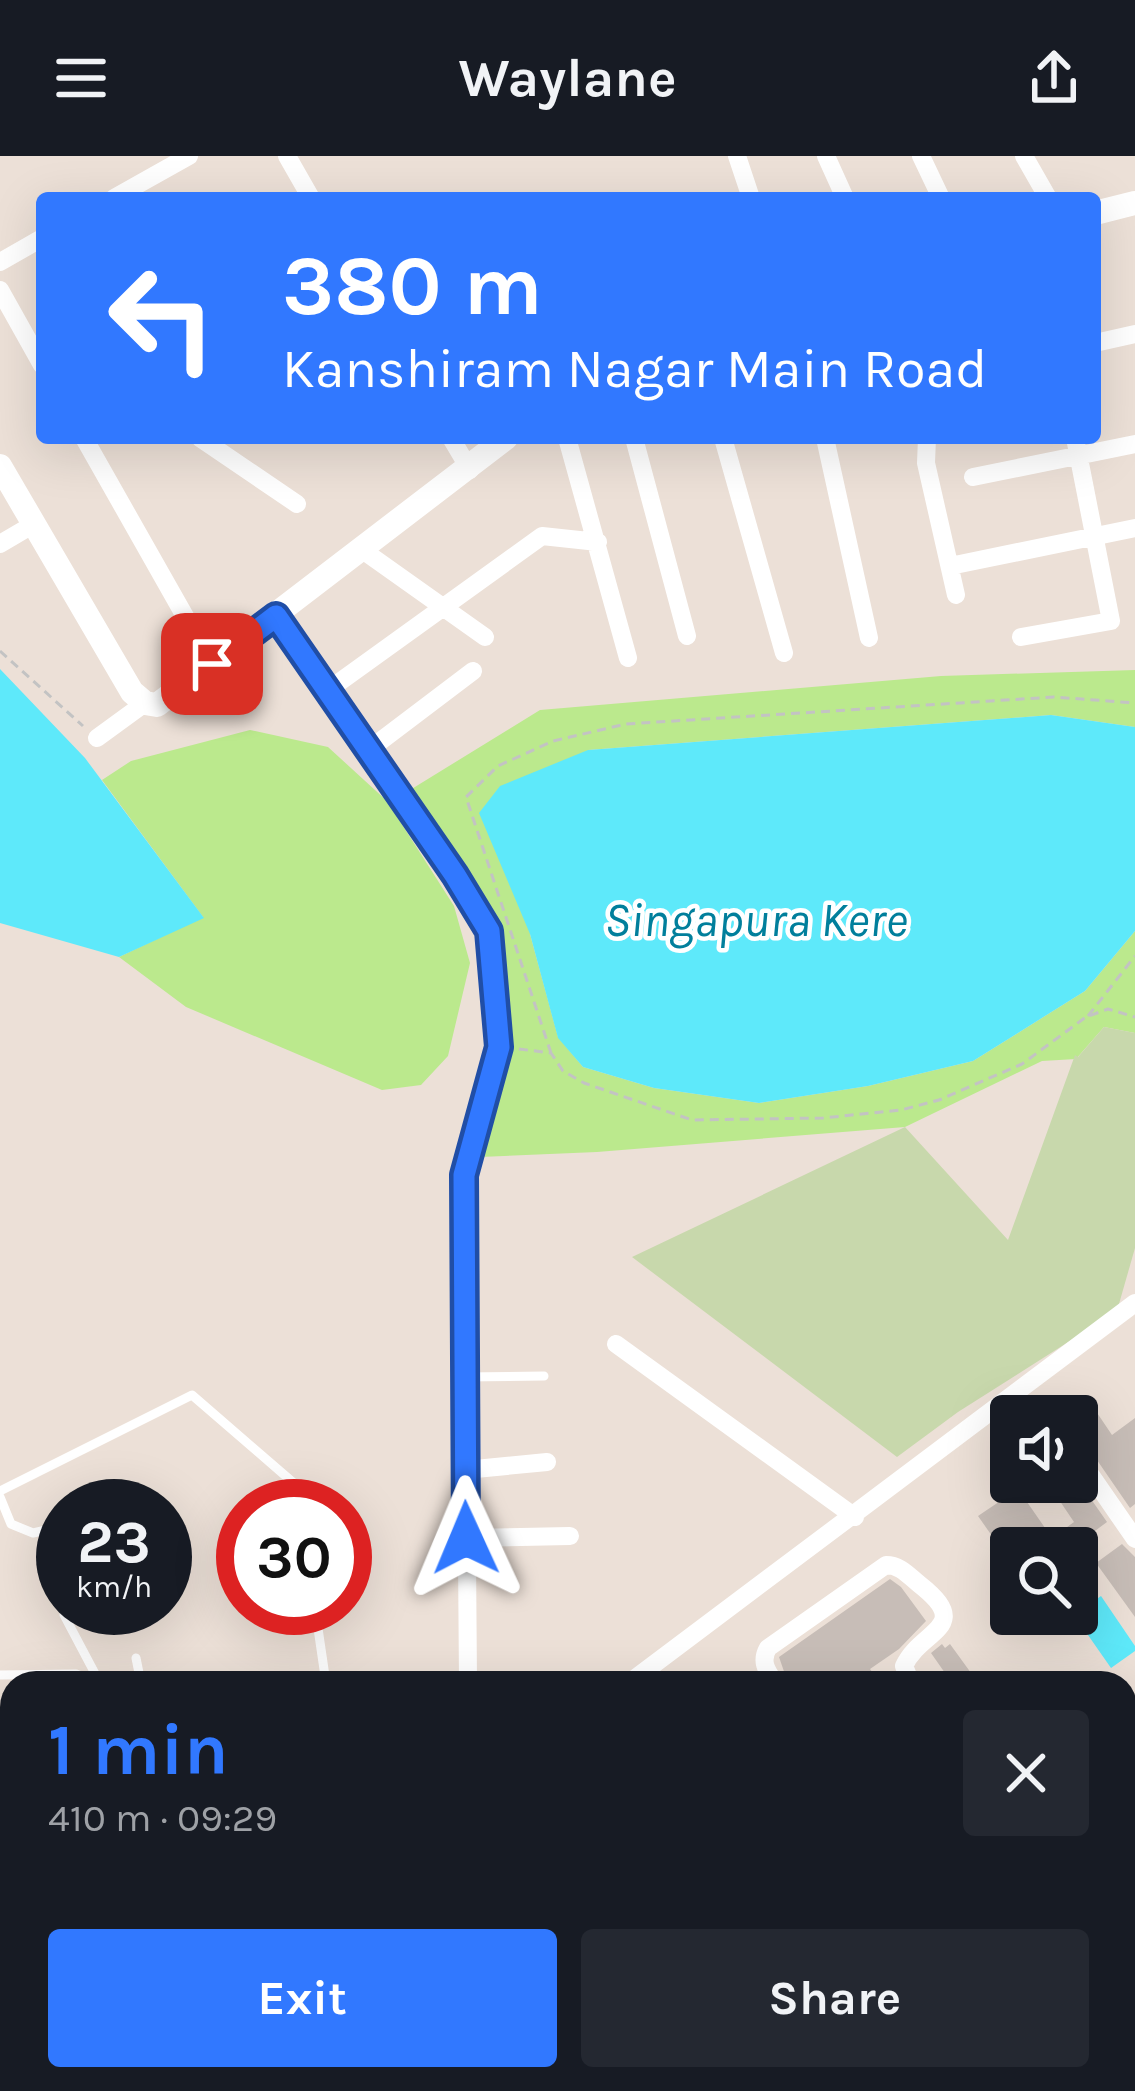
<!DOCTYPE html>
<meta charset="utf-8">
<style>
body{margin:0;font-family:Karla,sans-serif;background:#242831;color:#f1f3f6;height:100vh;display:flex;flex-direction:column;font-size:45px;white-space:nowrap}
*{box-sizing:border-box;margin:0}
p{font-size:39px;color:#9ea1a6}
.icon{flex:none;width:66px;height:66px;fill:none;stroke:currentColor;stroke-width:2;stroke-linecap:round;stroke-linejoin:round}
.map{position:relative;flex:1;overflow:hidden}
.drawer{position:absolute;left:0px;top:1515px;width:1137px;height:420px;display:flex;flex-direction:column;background:#171b24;border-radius:36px 36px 0 0;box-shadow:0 12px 48px #0002}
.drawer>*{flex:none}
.guide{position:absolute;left:36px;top:36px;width:1065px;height:252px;border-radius:12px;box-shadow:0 12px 48px #0002;background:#3178ff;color:#fff;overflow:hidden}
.controls{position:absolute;left:990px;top:1239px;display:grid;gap:24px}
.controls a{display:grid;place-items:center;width:108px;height:108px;border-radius:12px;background:#171b24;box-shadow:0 12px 48px #0002;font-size:60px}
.speed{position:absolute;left:36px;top:1323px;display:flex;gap:24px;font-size:60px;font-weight:700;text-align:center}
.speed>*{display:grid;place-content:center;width:156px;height:156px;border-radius:50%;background:#171b24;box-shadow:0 12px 48px #0002;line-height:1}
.speed small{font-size:30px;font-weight:400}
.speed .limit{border:18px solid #d22;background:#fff;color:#111}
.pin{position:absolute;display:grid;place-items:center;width:102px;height:102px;color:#fff;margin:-51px;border-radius:24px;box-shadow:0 6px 18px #0006}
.me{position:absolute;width:132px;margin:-66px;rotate:359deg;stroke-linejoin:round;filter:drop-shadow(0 0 9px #0008)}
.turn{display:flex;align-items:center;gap:42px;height:252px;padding:0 48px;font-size:54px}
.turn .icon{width:156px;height:156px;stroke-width:2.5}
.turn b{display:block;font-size:84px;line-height:102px}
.round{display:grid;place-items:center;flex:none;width:126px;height:126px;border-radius:12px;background:#242831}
.head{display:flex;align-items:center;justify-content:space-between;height:204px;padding:0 48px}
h1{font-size:72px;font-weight:700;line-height:90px;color:#3178ff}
.primary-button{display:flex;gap:24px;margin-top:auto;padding:24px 48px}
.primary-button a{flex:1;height:138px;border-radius:12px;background:#3178ff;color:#fff;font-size:48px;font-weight:700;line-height:138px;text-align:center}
.primary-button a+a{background:#242831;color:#f1f3f6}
header{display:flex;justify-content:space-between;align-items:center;height:156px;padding:0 48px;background:#171b24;font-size:54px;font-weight:700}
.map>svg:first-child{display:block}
</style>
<header><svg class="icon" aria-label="menu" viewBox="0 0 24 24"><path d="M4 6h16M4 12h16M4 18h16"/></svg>Waylane<svg class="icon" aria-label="share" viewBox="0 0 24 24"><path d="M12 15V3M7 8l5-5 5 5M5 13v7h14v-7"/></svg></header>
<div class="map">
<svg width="1135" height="1935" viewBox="0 0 1135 1935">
<rect width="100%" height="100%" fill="#ece0d7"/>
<path fill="#bbe98d" d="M1135,514V571L1051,559L588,594L530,778L558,881L583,911L654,932L759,947L868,930L973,905L1085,835L1135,775V877L1104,871L1076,903L1042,905L905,971L597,996L480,1001L509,869L496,775L450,687L410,634L540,554L941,520Z
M250,574L328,591L387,645L454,750L470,807L448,900L421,929L382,934L186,851L119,801L203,761L102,624L131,605Z"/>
<path fill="#c8d8ac" d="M1104,871L1135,877V1092L1117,1155L958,1256L897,1301L632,1101L905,971L1008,1084L1075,899L1078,901Z"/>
<path fill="#5ee9fa" d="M0,513L85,602L204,762L119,801L0,767Z
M1051,559L1135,571V775L1085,835L973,905L868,930L759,947L654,932L583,911L558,882L530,778L479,657L500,630L588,594Z
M1101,1440L1135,1490V1495L1111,1512L1074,1459Z"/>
<path fill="#c7bdb7" d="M1085,1239L1112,1279L1135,1262V1348L1130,1352L1088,1291L1077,1286V1260H1056Z
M1077,1323L1107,1366L1072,1392H1011V1407L978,1360L1018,1333L1052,1382L1074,1366L1047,1326H1077Z
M1122,1388L1135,1401V1461L1096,1407Z
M890,1423L901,1431L926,1465L899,1493L870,1513L880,1527H788L779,1501Z
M942,1488L945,1492L950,1488L971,1517L956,1527H952L931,1497Z"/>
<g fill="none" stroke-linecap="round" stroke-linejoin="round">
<path stroke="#c3c3c3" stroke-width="3" stroke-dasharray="9 6" stroke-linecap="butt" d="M0,495L83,570
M1088,860L1135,800
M519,893L551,897L563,915L584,927L692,964L823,962L901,954L939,944L1022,908L1086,861L1108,853L1135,861
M551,897L466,641L498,610L553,585L626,568L1054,541L1135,547"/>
<path stroke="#fff" stroke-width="9" d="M463,1221L544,1220
M0,1335L192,1239L296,1329L299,1350
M0,1341L11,1368L33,1377L63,1370
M85,1350L88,1347
M315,1452L326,1527
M64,1459L100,1527
M136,1502L141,1527
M0,1519L76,1518L98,1527"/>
<path stroke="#fff" stroke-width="18" d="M287,0L311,42
M737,0L751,42
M826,0L845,42
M921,0L941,42
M1024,0L1048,42
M114,42L189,0
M0,106L42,82
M0,134L42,209
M1095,187L1135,178
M84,282L212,508
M200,282L297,348
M451,282L470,314
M567,282L628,502
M634,282L687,480
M723,282L784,497
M825,282L869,482
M927,282L926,307L956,439
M973,321L1135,288
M0,388L34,368
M361,393L485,481
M950,410L1135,372
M276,460L455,719L489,775L499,891L464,1019L468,1527
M1021,481L1111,465L1075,282
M327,535L542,380L598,386
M97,582L145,547
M370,593L473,515
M616,1188L855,1361
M1077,1299L1135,1383
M465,1314L547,1306
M466,1382L570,1380
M629,1527L1135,1147
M775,1527C767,1515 760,1506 768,1492L886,1409C900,1409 908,1419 919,1428C975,1472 921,1473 904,1510L911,1527
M1125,1581L1135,1596
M1125,1645L1135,1638
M1125,1669L1135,1682
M1125,1776L1135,1791
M611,1923L620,1935
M838,1923L849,1935
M516,1935L535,1923
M743,1935L763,1923
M937,1935L954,1923"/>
<path stroke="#fff" stroke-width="24" d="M1095,57L1135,47
M0,310L132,536L145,547L157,549L506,282
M0,1801L12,1800
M0,1834L12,1833
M456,1923L459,1935
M488,1923L494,1935"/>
</g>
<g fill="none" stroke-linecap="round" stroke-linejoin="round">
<g stroke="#204ea6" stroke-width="30">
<path id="route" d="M212,508L276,460L455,719L489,775L499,891L464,1019L466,1382"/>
</g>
<use href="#route" stroke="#3178ff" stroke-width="21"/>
</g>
<g text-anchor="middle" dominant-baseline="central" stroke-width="9" stroke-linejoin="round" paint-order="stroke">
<g font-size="48" font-style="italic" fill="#017f9c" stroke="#fff">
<text x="756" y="764">Singapura Kere</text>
</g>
</g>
</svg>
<div class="controls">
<a><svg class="icon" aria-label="sound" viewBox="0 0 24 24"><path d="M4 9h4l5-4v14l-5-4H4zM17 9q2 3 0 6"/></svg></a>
<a><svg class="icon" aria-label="search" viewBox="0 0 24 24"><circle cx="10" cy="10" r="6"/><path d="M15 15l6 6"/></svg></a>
</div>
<div class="speed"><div>23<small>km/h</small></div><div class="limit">30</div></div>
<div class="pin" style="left:212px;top:508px;background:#d93025"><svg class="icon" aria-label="arrive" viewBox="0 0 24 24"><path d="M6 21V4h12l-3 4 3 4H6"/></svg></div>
<svg class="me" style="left:466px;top:1382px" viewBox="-20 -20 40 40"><path d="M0-17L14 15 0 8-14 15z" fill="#3178ff" stroke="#fff" stroke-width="4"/></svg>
<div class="guide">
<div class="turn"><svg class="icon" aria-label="left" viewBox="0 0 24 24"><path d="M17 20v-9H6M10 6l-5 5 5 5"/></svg><div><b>380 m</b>Kanshiram Nagar Main Road</div></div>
</div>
<section class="drawer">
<div class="head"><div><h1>1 min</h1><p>410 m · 09:29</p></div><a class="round"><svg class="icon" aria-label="close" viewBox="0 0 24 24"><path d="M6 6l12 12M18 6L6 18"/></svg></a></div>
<div class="primary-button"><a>Exit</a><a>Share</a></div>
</section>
</div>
